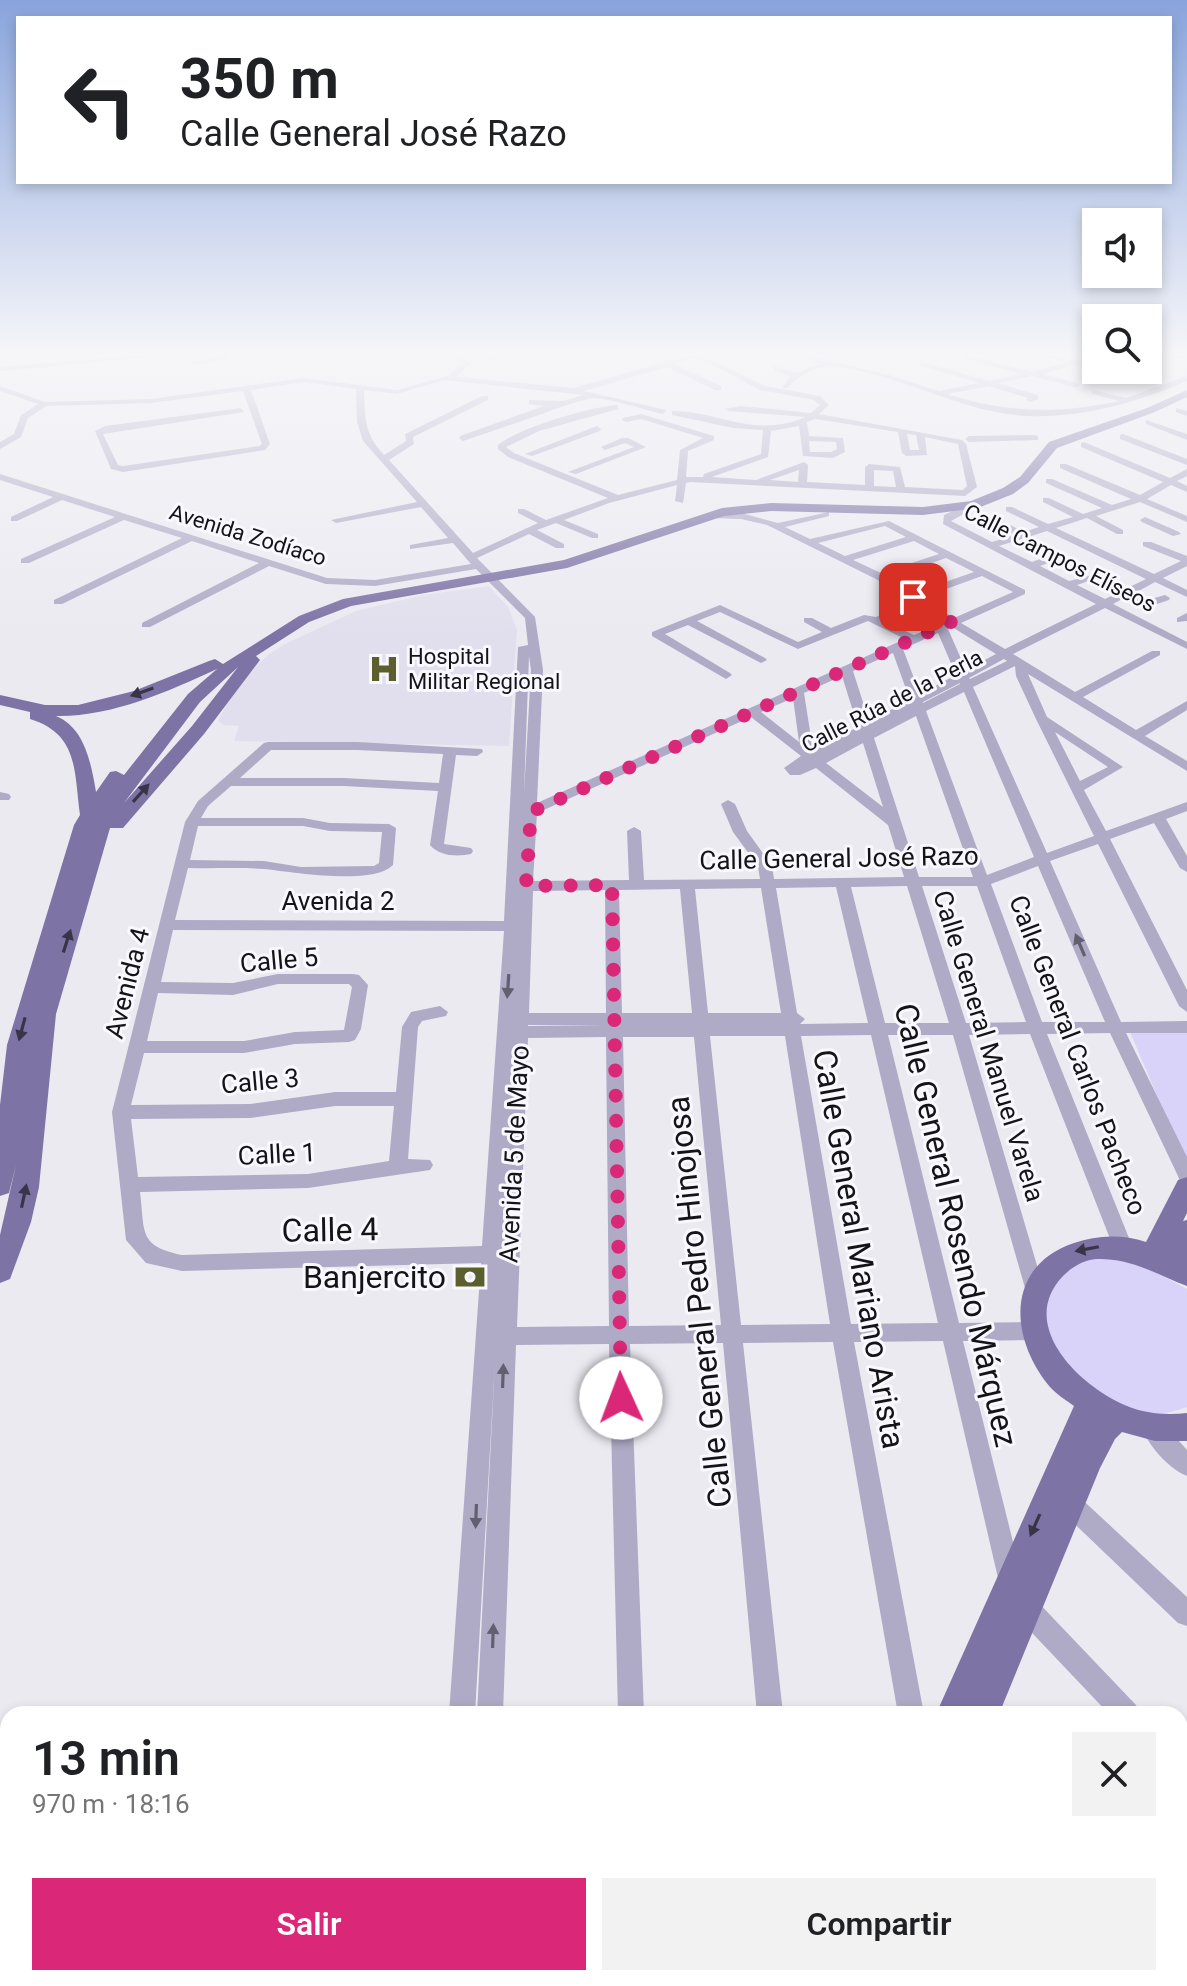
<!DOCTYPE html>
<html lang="es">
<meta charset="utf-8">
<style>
body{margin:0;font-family:Roboto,sans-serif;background:#f2f2f2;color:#202124;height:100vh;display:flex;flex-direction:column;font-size:30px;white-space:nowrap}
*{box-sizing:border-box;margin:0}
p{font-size:26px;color:#757577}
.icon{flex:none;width:44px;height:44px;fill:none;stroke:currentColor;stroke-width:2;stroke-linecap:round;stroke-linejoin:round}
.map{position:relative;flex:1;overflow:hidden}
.side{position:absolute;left:0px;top:1706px;width:1188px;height:280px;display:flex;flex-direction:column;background:#fff;border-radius:24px 24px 0 0;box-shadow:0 4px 12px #0003}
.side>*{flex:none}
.guide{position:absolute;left:16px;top:16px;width:1156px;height:168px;border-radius:0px;box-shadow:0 4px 12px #0003;background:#fff;color:#202124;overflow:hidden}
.fabs{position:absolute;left:1082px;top:208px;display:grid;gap:16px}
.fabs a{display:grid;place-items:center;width:80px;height:80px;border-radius:0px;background:#fff;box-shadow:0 4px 12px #0003;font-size:40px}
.pin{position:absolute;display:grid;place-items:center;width:68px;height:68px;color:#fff;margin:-34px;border-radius:16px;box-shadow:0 4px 12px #0006}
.me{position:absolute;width:88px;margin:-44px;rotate:358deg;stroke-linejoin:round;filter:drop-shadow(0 0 6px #0008)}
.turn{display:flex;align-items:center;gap:28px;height:168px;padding:0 32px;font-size:36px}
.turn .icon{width:104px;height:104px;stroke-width:2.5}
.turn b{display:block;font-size:56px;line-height:68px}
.round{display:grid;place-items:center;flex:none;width:84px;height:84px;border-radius:0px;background:#f2f2f2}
.summary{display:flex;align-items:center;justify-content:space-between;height:136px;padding:0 32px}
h1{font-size:48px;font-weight:600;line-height:60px}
.primary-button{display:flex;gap:16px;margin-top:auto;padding:16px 32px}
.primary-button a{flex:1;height:92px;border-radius:0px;background:#db2777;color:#fff;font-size:32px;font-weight:600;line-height:92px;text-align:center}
.primary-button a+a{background:#f2f2f2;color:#202124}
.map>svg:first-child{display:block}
</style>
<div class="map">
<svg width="1187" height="1986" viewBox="0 0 1187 1986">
<rect width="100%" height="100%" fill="#ebeaf1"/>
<path fill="#e1dfed" d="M489,586L508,607L517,630L509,746L234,741L239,726L224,725L218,721L237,685L269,654L285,644L356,611L423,595Z"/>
<path fill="#dad3f9" d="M1130,1032H1187V1158L1180,1150Z
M1126,1256L1187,1289V1407C1135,1428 1094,1392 1055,1362L1039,1288L1072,1258Z"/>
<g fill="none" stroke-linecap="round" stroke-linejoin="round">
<path fill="#afaac6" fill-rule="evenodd" d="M159,354H184L0,371V367Z
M219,354H225L226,360L193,365L189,363L219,356Z
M450,354H461L470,364L456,377L574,388L693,354H813L816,358L889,375L939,391L979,383L919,365V361L989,381L1022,374L964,359V355L1032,372L1065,363L1037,354L1073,360L1096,354V357L1081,363L1096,367V370H1108L1130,377L1126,379L1073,365L1042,374L1080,384L1077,388L1032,376L998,383L1038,395V399L1030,402L1026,400L1028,398L989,386L947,394C1005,413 1060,414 1119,401L1092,394V390L1126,398L1187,376V381C1136,403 1082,418 1026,416C958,412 898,372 830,366C818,365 795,378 788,388H782L790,376L774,370V366L797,373L818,364L810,362L807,356L707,358L765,386L820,396L829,405L819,414L962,440L966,444L977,487L965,496L690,482L686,483L683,503L675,501L677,485L609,503L564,520L598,534V538H592L556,523L537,530L564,544V548H556L529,534L477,558L535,617L543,670L537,803L905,639L868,621L798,649L720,612L697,621L765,658L767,660L761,663L688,625L665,634L730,673L732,675L726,679L652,636V632L720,605L798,642L822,632L804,622V618H812L831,628L864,615L876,617L911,601L876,579L767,525L741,519L712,518L709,517V513H741L778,523L829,512V516L785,527L810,539L889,521L1025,590V594L961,623L1005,649L1096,604L943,524L944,515L970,503H976V507L951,521L992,542L1015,535L990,522V518H996L1024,532L1039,527L1006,511V507H1012L1048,524L1073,517L1043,502V498H1049L1083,514L1102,508L1046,483V479H1052L1112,505L1131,499L1060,468V464H1066L1140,495L1163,482L1081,447V443L1084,442L1170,478L1187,469V476L1177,481L1187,486V492L1171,485L1147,499L1187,516V522L1140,502L1096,516L1123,530V534H1117L1087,518L1056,528L1154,574L1181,561L1143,546V542H1151L1187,556V566L1163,578L1187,590V597L1155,582L1135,593L1151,599L1165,595L1170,598L1169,600L1151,606L1126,597L1113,604L1187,642V649L1105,608L1013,654L1075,692L1152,651H1160V655L1083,697L1136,730L1187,701V710L1145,736L1187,761V771L1028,674L1047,717L1123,767L1084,790L1106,831L1187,802V811L1166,819L1187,856V872L1180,868L1154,823L1110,839L1187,990V1012L1179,1006L1098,844L1050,861L1121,1022L1187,1021V1033H1126L1187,1157V1183L1180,1181L1178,1176L1110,1033L1047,1034L1133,1248L1130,1254L1123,1256L1116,1254L1030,1034L969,1035L1044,1289L1041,1295L1034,1298L1027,1295L953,1035H888L959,1323L1034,1322L1041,1325L1044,1331L1041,1337L1034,1340L963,1341L1022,1578L1018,1586L1010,1590L1002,1586L998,1578L943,1341L854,1342L924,1714H898L833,1342L743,1343L783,1714H757L723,1343L630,1344L644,1714H618L609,1344L516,1345L503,1714H477L495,1362L475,1714H449L481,1263L182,1271L146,1263L126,1240L112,1112L185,822L198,801L264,743L268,742H357L482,749L483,752L477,756L456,755L444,844L471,848L473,851L471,854C457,857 439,856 430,845L438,791L344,786H231L208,806L201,818H303L330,823L389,824L396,828L393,865C372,886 293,872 264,869C239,867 213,869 188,868L175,920L504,921L518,647L528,645L525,618L476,569L375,586L326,584L269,566L150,627H142V623L259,563L192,541L62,604H54V600L182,538L124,520L29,563H21V559L115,517L62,500L17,521H11V517L53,497L0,480V474L327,578L375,580L471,564L453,543L410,549V545L448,538L421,507L336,523L331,520L417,502L363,441L357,422L356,389L304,382L251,390L270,444L265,450L123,472L111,469L95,431L105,426L241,408L244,412L103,434L118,465L123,466L259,446L262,444L243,391L151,403L46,406L28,418L21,437L0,449V442L14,434L21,415L38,404L0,391V386L45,402L151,399L304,378L397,390L448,376L462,364ZM693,358L713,365L760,390L814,400L820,405L811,413L741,406L725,409L729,411L805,417C755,439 719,411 672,411V415L733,428L763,430L761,454L704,474L703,477H686L688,451L714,440V436L641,414L623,418L622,420L626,422L641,419L703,438L680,450L677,480L618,495L514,453L506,447L539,431L618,409V405C592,406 518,428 498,445V449L508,457L608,498L546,520L524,509H518V513L538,523L473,553L389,460L414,444L413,437L488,400V396H482L405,434L406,441L384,455C364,433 365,419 364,390L397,394L444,380L583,395L563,401L529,400V404L544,406L460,436L459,438L463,441L545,413C550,410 588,398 593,398C606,397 648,411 663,414L666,410L584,391L667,367L715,390H721V386L674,364ZM815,419L898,432L902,453L906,456L927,455L925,437L958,444L967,486L963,490L905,487L900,467L869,464L865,467V485L807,482L808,465L804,462L756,480L712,477L768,457L771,431L799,426L803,456L833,458L845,452L843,438L809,436L807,422ZM907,434L916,435L919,450H910ZM809,441L836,442L837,449L831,452H810ZM799,470L798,482L770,480ZM874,470L893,471L896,487L874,486ZM885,526L906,537L845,556L818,543ZM1047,531L1146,579L1105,599L1077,585L1097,578V574L1069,581L1040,566L1064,557V553H1056L1032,562L999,546ZM914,541L939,554L881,573L853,560ZM946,558L974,572L914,593L888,578ZM982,576L1013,592L954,618L921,598ZM919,606L945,622L914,635L884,621ZM952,627L996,654L966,670L948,629ZM938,633L956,675L920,694L903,649ZM893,653L910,700L869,721L853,671ZM529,656L531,670L524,793ZM1004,659L1007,661L970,679L969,678ZM1015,666L1016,676L1036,719L1094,836L1047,853L973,687ZM842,676L858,727L813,750L804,693ZM960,683V684L923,703V702ZM964,692L1034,857L987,875L926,711ZM793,698L799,742L761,712ZM916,716L973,877H919L874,738ZM751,717L801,756L784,768L790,775H800L816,768L888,825L904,877L774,879L772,866L747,831L735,804L728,800L721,804L733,832L758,866L760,879L644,880L641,831L634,827L627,831L629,880L533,881L537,813ZM1055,732L1108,767L1080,781ZM863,743L883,807L826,763ZM271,750H357L443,754L439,783L344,778H240ZM198,826H303L330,831L382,832L379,863L374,866L301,867L264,861L190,860ZM1038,866L1105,1022H1042L991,884ZM907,886L949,1023H885L851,887ZM922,886H977L1026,1022L966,1023ZM836,887L868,1023L800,1024L805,1019L797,1013L776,888ZM761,888L781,1013H708L695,889ZM680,889L692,1013H622L619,890ZM605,890L606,1013H529L533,891ZM173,930L504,931L482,1246L182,1255C138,1246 145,1232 140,1192L308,1188L430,1170L433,1165L430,1160L408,1159L418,1027L422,1021L446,1016L448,1012L440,1006L411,1012L402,1027L396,1092H335L250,1104L131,1105L144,1053H244L295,1044L349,1042L355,1040L361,1029L368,985L359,975L353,974H278L233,983L161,982ZM278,984H349L352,987L344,1030L295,1032L244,1041H147L158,993L233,995ZM528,1025H606L528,1026ZM871,1035L938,1323L851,1324L801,1036ZM710,1036H785L830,1324L741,1325ZM606,1037L609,1326L517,1327L528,1038ZM623,1037H694L721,1325L629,1326ZM335,1106H394L389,1161L308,1174L138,1177L131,1119L250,1118Z
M483,354H491L499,360L492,362Z
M1162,354H1175L1185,357L1181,359Z
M1176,408L1187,411V416L1176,412Z
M1146,420L1187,434V440L1146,424Z
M597,426L601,429L600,431L532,456L525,454Z
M1123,434L1187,459V465L1120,439V435Z
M1035,435L1038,436V440L969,442L965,439L969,436Z
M622,438H628L646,447L576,474L568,472L634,447L625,443L605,450L601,447Z
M1145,517L1179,532L1181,534L1173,536L1142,522L1140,520Z
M1187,613V621L1177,622V618Z
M0,792L9,794L11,797L9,800H0Z
M1152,1417L1160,1420L1187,1450V1476C1168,1468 1149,1446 1141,1427L1144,1420Z
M1066,1489L1074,1492L1187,1597V1626L1178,1623L1058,1508L1055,1500L1058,1492Z
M1024,1594L1033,1597L1136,1705L1140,1714H1109L1015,1615L1012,1606L1015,1597Z
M1180,1756L1187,1759V1790L1180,1787Z
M438,1978H468V1986H438Z
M471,1978H501V1986H471Z
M639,1978H669V1986H639Z
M904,1978H936L940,1986H908Z
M1106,1978H1139L1143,1986H1110Z
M1139,1978H1171L1175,1986H1143Z"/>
<path fill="#7d73a5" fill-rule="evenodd" d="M1187,390V397L1155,412L1057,448L1028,483L1013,494L978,508L923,515L771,511L724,516L567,568L351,606L309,622L256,656L260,660L204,734L123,828H110L56,1014L39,1187L31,1222L10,1279L0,1283V1235L16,1165L9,1193L0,1196V1105L7,1045L74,825L80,815C74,772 79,734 30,719V712L0,705V695L45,705H78L134,691L209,661L215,659L223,664L299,616L343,599L564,560L722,508L771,503L923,507L971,501L1003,488L1020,477L1049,442L1147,408ZM238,667L192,726L124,803L200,702ZM217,669L188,694L124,775L116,771L110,772L96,792C91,763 85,728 56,716C111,717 167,692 217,669Z
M1187,1177V1213L1183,1221L1187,1220V1286C1155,1274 1136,1260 1101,1259C1086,1258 1073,1266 1063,1276C1016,1325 1080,1387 1127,1406C1146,1414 1167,1415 1187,1413V1441H1155L1122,1432L1115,1439L1100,1468L999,1714H936L1074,1406C1066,1400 1056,1394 1050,1387C1009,1338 1005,1266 1074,1243C1097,1235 1122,1234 1146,1242L1178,1180Z
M808,1978H882L879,1986H805Z"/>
</g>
<defs><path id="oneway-solid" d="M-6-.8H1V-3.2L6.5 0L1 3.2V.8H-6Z" transform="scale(2)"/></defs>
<g fill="#393548">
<use href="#oneway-solid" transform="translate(142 692) rotate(161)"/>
<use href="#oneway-solid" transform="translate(141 793) rotate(-48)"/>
<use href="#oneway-solid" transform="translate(67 941) rotate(-72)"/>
<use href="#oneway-solid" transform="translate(22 1029) rotate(105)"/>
<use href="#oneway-solid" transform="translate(24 1196) rotate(-78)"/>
<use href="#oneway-solid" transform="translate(1087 1249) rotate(169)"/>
<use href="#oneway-solid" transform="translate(1035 1525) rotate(114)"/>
</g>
<g fill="#625f6e">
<use href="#oneway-solid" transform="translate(1080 945) rotate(-113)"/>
<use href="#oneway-solid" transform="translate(508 986) rotate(94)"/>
<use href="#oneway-solid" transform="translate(503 1376) rotate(-88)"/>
<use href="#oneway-solid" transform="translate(476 1516) rotate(92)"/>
<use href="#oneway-solid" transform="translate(493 1636) rotate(-88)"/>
</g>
<linearGradient id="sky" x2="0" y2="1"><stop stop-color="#89a4dc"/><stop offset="0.56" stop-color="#f6f6f9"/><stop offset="1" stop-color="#f6f6f9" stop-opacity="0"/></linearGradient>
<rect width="1187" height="632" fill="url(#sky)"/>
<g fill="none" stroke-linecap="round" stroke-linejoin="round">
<path stroke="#db2777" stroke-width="14" stroke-dasharray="0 25.2" d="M621,1398L612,885L526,886L531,812L953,621L913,597"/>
</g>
<defs>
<g id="hospital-bare" transform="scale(2.4)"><path d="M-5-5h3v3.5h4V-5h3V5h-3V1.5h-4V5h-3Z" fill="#5b5f2d" stroke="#f9f8ff" stroke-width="2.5" paint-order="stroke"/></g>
<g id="bank-bare" transform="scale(2.4)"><path d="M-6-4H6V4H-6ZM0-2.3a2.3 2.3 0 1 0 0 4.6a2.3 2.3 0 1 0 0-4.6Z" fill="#5b5f2d" stroke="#f9f8ff" stroke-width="2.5" paint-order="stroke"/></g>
</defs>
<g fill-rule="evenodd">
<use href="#hospital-bare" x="384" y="669"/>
<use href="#bank-bare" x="470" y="1277"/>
</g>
<g text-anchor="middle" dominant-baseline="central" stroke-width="6" stroke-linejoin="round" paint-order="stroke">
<g font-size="22" fill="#141416" stroke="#f9f8ff">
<text transform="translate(248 535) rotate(17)">Avenida Zodíaco</text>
<text transform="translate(1060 558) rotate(27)">Calle Campos Elíseos</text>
<text transform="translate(892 701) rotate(-27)">Calle Rúa de la Perla</text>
</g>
<g font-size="22" fill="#141416" stroke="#f9f8ff" text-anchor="start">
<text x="408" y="656">Hospital<tspan x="408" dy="25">Militar Regional</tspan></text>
</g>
<g font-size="26" fill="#141416" stroke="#f9f8ff">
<text transform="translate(839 858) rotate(-1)">Calle General José Razo</text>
<text x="338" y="901">Avenida 2</text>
<text transform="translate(279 960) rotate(-5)">Calle 5</text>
<text transform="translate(127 983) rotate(-76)">Avenida 4</text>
<text transform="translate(989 1046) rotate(73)">Calle General Manuel Varela</text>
<text transform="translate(1078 1055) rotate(69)">Calle General Carlos Pacheco</text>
<text transform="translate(260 1081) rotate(-5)">Calle 3</text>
<text transform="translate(277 1154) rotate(-3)">Calle 1</text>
<text transform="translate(514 1154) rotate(-87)">Avenida 5 de Mayo</text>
</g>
<g font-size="32" fill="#141416" stroke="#f9f8ff">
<text transform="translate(956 1225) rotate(77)">Calle General Rosendo Márquez</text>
<text transform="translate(330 1230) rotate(-1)">Calle 4</text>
<text transform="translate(859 1249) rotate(80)">Calle General Mariano Arista</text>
<text transform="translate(699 1302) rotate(-96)">Calle General Pedro Hinojosa</text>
</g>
<g font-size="32" fill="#141416" stroke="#f9f8ff" text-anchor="end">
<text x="446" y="1277">Banjercito</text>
</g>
</g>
</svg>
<div class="fabs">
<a><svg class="icon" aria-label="sound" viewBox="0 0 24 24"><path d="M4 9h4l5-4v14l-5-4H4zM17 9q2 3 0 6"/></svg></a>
<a><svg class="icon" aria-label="search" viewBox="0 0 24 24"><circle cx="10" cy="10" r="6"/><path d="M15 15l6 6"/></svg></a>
</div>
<div class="pin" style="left:913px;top:597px;background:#d93025"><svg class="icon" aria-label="arrive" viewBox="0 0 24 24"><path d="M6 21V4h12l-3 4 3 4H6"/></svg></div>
<svg class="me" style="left:621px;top:1398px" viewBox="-20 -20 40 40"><circle r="19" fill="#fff"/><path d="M0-13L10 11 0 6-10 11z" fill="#db2777"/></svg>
<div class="guide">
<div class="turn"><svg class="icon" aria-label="left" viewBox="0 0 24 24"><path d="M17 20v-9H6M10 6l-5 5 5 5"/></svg><div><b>350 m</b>Calle General José Razo</div></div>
</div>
<section class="side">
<div class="summary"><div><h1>13 min</h1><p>970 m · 18:16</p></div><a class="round"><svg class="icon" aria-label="close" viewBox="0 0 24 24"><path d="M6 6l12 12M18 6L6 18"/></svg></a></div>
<div class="primary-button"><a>Salir</a><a>Compartir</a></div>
</section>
</div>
